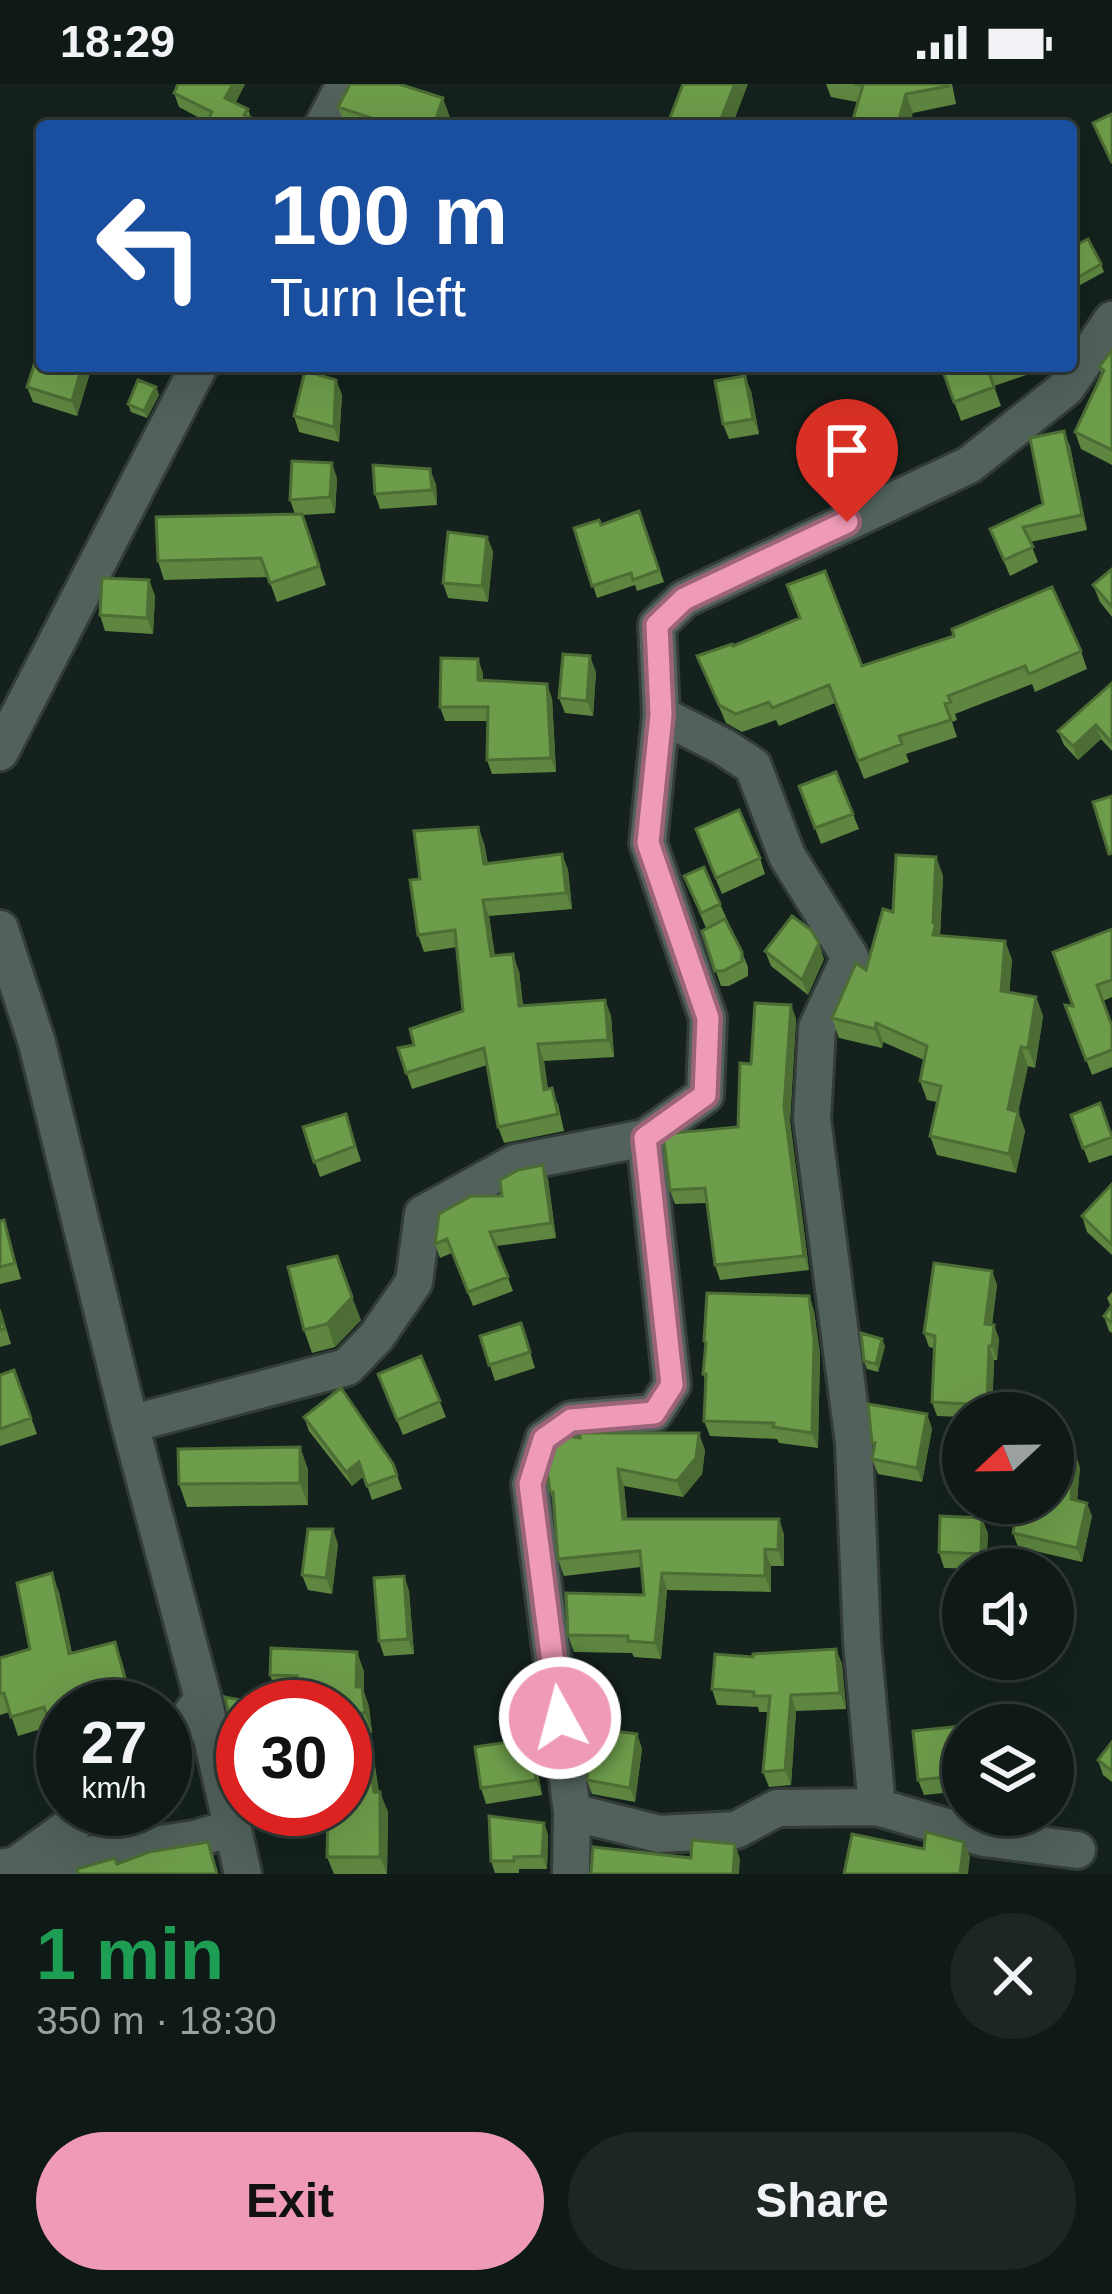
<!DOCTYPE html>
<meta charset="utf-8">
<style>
body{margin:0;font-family:Helvetica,sans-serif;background:#1d2622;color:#f1f3f6;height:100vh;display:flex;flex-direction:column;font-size:45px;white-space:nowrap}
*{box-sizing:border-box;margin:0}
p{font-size:39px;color:#9ba0a0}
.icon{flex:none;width:66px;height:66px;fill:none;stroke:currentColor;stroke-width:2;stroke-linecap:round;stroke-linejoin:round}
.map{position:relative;height:1790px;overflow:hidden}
.drawer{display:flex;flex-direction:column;background:#0f1915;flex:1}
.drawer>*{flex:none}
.banner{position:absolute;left:36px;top:36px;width:1041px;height:252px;border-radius:12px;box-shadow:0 12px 48px #0002,0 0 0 3px #2f3834;background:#1a4fa0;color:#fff;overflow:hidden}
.needle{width:78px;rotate:248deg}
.tools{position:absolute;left:942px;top:1308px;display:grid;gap:24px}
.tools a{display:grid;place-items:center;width:132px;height:132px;border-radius:50%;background:#0f1915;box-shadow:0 12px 48px #0002,0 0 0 3px #2f3834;font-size:60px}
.speed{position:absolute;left:36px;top:1596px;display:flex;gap:24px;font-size:60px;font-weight:700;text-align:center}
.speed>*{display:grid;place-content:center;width:156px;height:156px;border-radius:50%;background:#0f1915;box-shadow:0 12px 48px #0002,0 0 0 3px #2f3834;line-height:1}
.speed small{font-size:30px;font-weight:400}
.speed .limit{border:18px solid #d22;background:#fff;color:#111}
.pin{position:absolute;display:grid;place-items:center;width:102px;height:102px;color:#fff;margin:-123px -51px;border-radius:50% 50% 50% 0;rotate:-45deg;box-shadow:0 0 12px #0007}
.pin .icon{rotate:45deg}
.me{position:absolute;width:132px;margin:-66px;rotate:353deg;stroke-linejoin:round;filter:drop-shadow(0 0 9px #0008)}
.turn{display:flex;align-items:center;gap:42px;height:252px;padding:0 36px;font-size:54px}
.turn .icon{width:156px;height:156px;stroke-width:2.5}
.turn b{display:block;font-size:84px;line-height:102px}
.round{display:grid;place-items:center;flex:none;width:126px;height:126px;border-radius:63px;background:#1d2622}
.head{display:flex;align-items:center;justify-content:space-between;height:204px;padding:0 36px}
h1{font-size:72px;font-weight:600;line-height:90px;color:#1e9e55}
.action{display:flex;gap:24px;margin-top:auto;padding:24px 36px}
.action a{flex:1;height:138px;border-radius:72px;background:#ef9ab8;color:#111;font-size:48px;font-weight:600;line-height:138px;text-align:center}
.action a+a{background:#1d2622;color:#f1f3f6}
.status{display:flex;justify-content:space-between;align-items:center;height:84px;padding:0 60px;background:#0f1915;direction:ltr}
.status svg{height:33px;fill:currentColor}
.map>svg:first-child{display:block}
</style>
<div class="status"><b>18:29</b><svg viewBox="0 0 49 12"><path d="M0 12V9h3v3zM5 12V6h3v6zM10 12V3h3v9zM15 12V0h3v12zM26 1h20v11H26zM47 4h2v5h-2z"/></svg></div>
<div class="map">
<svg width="1112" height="1790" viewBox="0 0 1112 1790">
<rect width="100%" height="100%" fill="#14211c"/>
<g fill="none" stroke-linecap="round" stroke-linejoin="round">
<g stroke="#343c38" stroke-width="42">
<path id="minor" d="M323,42L345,0
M661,631L722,662L753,682L787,772L850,873L817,944L812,1035L854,1359L862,1557L877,1723
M0,668L199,282
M0,845L37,959L130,1340L203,1615L243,1790
M130,1340L347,1283L376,1253L414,1198L423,1130L515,1079L645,1054
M165,1665L203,1615
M572,1728L659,1750L736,1746L777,1724L877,1723L984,1754L1077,1766
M19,1779L94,1725
M0,1784L195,1755L231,1744
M571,1790L572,1728L530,1400L544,1355L571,1336L654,1329L672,1301L645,1054L705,1011L708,934L648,759L661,631L657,541L684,515L969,381L1066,304L1112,236"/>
</g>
<use href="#minor" stroke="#52615b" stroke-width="36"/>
</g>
<path fill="#5e8640" d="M178,0H245L235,19L248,25L251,34L207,38L179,23L174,9Z
M826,0H952L956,20L913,29L831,13Z
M338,23L451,36L449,42H345Z
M1071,164L1101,180L1104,188L1080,201L1071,185Z
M1112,266V381L1081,365L1075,348L1102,291L1099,283Z
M92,282L77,332L33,318L27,303Z
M941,282H1052L994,302L1001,322L961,337Z
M336,296L342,311L339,358L299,348L294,332Z
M156,303L159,311L147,334L131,328L128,320Z
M751,307L759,350L729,355L723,340Z
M1070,362L1087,446L1030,458L1038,478L1010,492L990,445L1043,420Z
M337,394L335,429L303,431L326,501L277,518L268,493L164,496L158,477L295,430L290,416Z
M436,400L437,421L380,425L375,410Z
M639,427L664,498L637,507L635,501L597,514L574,444L601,441Z
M487,453L493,468L488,518L448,514L443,499Z
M1112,485V533L1100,518L1093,501Z
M149,496L155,512L153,550L105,547L100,531Z
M733,562L862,582L1081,567L1087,585L1035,608L1032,600L955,630L957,636L952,638L957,653L906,670L909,678L864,695L835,619L779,642L776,636L742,648L726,639L697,572Z
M596,588L593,632L565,629L559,614Z
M483,589V597L552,614L556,688L492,690L487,676L488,637H445L440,623Z
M1112,599V667L1101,655L1078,676L1064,661L1058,647Z
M836,688L859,745L821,760L799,702Z
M484,759L488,780L562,770L568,786L572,825L489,832L495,872L519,887L523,921L605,916L611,932L614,973L544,977L548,1005L558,1020L564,1047L504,1059L498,1043L487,981L412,1005L398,964L414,961L463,927L457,863L424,868L418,851L420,795Z
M701,760L760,774L765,790L722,810Z
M936,773L943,792L940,852L1005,857L1012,876L1009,909L1036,913L1043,932L1035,984L1028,982L1018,1027L1025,1047L1016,1089L937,1071L930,1052L937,1018L927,1016L920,997L924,976L883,958L882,964L839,954L832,934L866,886L893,828Z
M684,792L720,820L742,868L748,883V892L729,902H721L702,847L706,844Z
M1112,845V913L1103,917L1112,942V983L1092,991L1065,921L1073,922Z
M765,867L824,875L808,911L771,882Z
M791,921L796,935L790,1037L809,1186L720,1196L715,1181L707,1119L675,1120L670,1106L738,1043L751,980Z
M346,1030L361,1077L320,1093L303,1043Z
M1071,1031L1112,1052V1071L1089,1079Z
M548,1095L556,1154L496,1162L513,1207L473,1222L452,1169L440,1174L435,1160L502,1112Z
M1112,1100V1171L1087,1148L1082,1132Z
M4,1136L21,1195L0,1200V1137Z
M288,1183L361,1236L335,1263L312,1269L304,1246Z
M992,1187L997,1201L992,1241H994L999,1255L997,1276H994L992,1329H963V1333L937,1332L932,1318L934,1264L929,1263L924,1249Z
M1112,1208V1249L1109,1247L1104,1232L1111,1223L1107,1214Z
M809,1212L814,1227L820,1270L818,1364L779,1359L777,1355L710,1352L704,1337L705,1296L703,1290L706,1263L704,1257Z
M0,1224L11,1260L0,1263Z
M521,1239L535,1284L495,1297L480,1252Z
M885,1262L878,1288L867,1285L864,1277Z
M421,1272L446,1333L403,1351L384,1306Z
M14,1286L37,1350L0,1362V1291Z
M927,1330L932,1345L922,1398L878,1390L872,1375L874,1365L872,1359Z
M304,1333L393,1380L402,1405L372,1416L364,1392L352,1402L309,1347Z
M580,1354L705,1366L702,1390L683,1413L624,1402L627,1435H779L784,1451V1482H771V1508L667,1506L661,1575L634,1573L632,1569L574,1568L568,1551L644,1511L641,1483L564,1492L558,1475L554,1419L550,1407Z
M300,1363L308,1386V1421L187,1423L179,1400Z
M1080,1383L1077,1416L1092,1432L1082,1478L1018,1463L1013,1449Z
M988,1449L986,1485L944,1484L939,1468Z
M338,1460L332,1510L308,1506L302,1491Z
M404,1492L409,1507L414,1570L384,1572L379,1557Z
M59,1508L72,1569L115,1558L134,1623H63L51,1642L18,1652L10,1628L0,1631V1574L30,1565Z
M1053,1510L1057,1511L1062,1523L1057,1579L1033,1577L1032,1575H1053Z
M836,1565L842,1580L846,1625L796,1627L791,1701L769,1703L763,1688L769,1628H759L758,1623L717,1621L712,1605L753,1573Z
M357,1568L364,1588V1608L369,1623L372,1649H370L379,1708L388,1728L387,1790H334L327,1773L345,1725L290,1611H277L270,1591Z
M246,1617L248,1623H243V1657L235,1656L233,1648Z
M963,1642V1707L924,1711L918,1696Z
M637,1650L642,1665L635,1718L592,1710L587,1696L588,1684L584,1673L592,1651Z
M529,1655L535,1670L542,1711L486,1720L481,1704Z
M1112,1658V1698L1103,1691L1098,1676Z
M544,1739L548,1751L547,1785H519V1789H495L491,1777Z"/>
<path fill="#4c6d34" d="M233,0H245L231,28L225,14Z
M735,0H748L732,42H718Z
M906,10L913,29L909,42H897Z
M443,14L451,36L449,42H436L435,38Z
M82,282H92L77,332L72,317Z
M745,292L751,307L759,350L753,335Z
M336,296L342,311L339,358L334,343Z
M156,303L159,311L147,334L144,327Z
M1064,347L1070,362L1087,446L1082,431Z
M332,379L337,394L335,429L330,413Z
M430,385L436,400L437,421L432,406Z
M487,453L493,468L488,518L482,502Z
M149,496L155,512L153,550L147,534Z
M590,572L596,588L593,632L587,617Z
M478,575L483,589V611L478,596Z
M547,600L552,614L556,688L551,674Z
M1096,641L1101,655L1078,676L1073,662Z
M478,743L484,759L490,797L484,780Z
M562,770L568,786L572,825L566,809Z
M936,773L943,792L940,851H933Z
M483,816L489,832L497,889L491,872Z
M1005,857L1012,876L1008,926L1001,907Z
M819,859L824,875L808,911L802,896Z
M513,870L519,887L525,938L519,922Z
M1036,913L1043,932L1035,984L1028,964Z
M605,916L611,932L614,973L608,956Z
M791,921L796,935L790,1037L809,1186L804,1172L784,1023Z
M876,939L883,958L882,964L875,945Z
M538,960L544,977L550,1022L544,1006Z
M1021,963L1028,982L1015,1044L1008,1025Z
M1018,1028L1025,1047L1016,1089L1009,1070Z
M543,1081L548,1095L556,1154L551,1139Z
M992,1187L997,1201L990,1254L985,1240Z
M809,1212L814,1227L820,1270L818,1364L812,1349Z
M352,1213L361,1236L335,1263L327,1240Z
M994,1241L999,1255L997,1276L992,1262Z
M882,1255L885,1262L878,1288L876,1280Z
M989,1262L994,1276L992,1329H990L987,1321Z
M927,1330L932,1345L922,1398L917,1384Z
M699,1349L705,1366L702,1390L683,1413L677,1397Z
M300,1363L308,1386V1421L300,1399Z
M1075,1369L1080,1383L1076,1429L1071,1415Z
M359,1378L364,1392L352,1402L346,1388Z
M618,1385L624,1402L629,1452L623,1435Z
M1087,1419L1092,1432L1082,1478L1077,1464Z
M982,1434L988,1449L986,1485L981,1470Z
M779,1435L784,1451V1482L778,1466Z
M333,1445L338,1460L332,1510L326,1494Z
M765,1465L771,1482V1508L765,1492Z
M52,1489L59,1508L76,1589L69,1570Z
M662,1489L667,1506L661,1575L655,1559Z
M404,1492L409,1507L414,1570L408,1555Z
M1057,1511L1062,1523L1057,1579L1053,1569V1554Z
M115,1558L122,1577L134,1623L129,1609Z
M836,1565L842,1580L846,1625L840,1609Z
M357,1568L364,1588V1608L369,1623L372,1649L356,1603Z
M791,1611L796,1627L791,1701L785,1686Z
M362,1629L370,1649L380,1719V1708L388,1728L387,1790L380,1773L374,1708Z
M637,1650L642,1665L635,1718L630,1704Z
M529,1655L535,1670L542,1711L536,1696Z
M544,1739L548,1751L547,1785L542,1772Z
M964,1758L970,1773L968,1790H960Z
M735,1760L740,1775L739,1790H733Z"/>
<path fill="#6d9c4a" stroke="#4c6d34" stroke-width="3" d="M178,0H233L225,14L248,25L244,31L272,42H205L212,28L174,9Z
M350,0H399L443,14L435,38L428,36L426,42H395L338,23Z
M683,0H735L718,42H676L668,39Z
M854,0H949V2L906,10L897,42H851L863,1Z
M1112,30V79L1093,39Z
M1088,155L1101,180L1077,194L1071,183V164Z
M42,256V282H82L72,317L27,303Z
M1112,266V366L1075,348L1104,286L1099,283Z
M941,282H990L987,283L994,303L954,318Z
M305,287L336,296L334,343L294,332Z
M745,292L753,335L723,340L715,297Z
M138,296L156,303L144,327L128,320Z
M1064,347L1082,431L1023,443L1033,463L1004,476L990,445L1043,420L1030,354Z
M292,377L332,379L330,413L290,416Z
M373,381L430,385L432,406L375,410Z
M639,427L659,486L633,496L631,489L592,502L574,444L599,436L601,441Z
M302,430L319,482L270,499L261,474L158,477L156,433Z
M448,448L487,453L482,502L443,499Z
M1112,485V523L1093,501Z
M825,487L862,582L954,552L952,545L1052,503L1081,567L1029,590L1025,582L948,612L951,618L945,620L951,636L899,652L902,660L858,677L829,601L772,624L769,618L736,630L719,621L697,572L732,560L733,562L800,534L787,501Z
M102,494L149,496L147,534L100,531Z
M563,570L590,572L587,617L559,614Z
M441,574L478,575V596L547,600L551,674L487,676L488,623H440Z
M1112,599V659L1096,641L1073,662L1058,647Z
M836,688L853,730L815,744L799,702Z
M1112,712V769L1109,770L1093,718Z
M739,726L760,774L716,794L696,745Z
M478,743L484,780L562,770L566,809L483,816L491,872L513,870L519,922L605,916L608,956L538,960L544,1006L552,1004L558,1030L498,1043L484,964L406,989L398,964L414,961L410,945L463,927L455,846L418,851L410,796L420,795L414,747Z
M896,771L936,773L933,839L936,840L933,851L1005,857L1001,907L1036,913L1028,964L1021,963L1008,1025L1018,1028L1009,1070L930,1052L941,1002L920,997L927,962L876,939L875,945L832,934L856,879L866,886L883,825L893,828Z
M704,783L720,820L701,829L684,792Z
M792,832L811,846L819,859L802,896L765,867Z
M725,835L742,868V877L723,887H715L702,847Z
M1112,845V896L1097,901L1112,942V966L1086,976L1065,921L1073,922L1053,868Z
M755,919L791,921L784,1023L804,1172L715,1181L705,1104L670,1106L663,1050L738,1043L740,979L751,980Z
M1100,1019L1112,1053L1083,1064L1071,1031Z
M346,1030L355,1062L314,1078L303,1043Z
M543,1081L551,1139L490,1148L508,1193L468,1208L447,1155L435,1160L439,1130L471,1112H502L500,1096L518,1086Z
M1112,1100V1161L1082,1132Z
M4,1136L15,1179L0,1183V1137Z
M337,1172L352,1213L327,1240L304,1246L288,1183Z
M934,1179L992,1187L985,1240L994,1241L992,1262H989L987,1321L932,1318L935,1252L924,1249Z
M707,1209L809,1212L814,1255L812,1349L773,1343L774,1339L704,1337L706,1290H703L706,1258L704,1257Z
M1112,1221V1239L1104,1232Z
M0,1228L5,1245L0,1246Z
M521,1239L530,1268L489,1281L480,1252Z
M861,1249L882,1255L876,1280L864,1277Z
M421,1272L440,1317L397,1336L378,1290Z
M14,1286L31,1334L0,1345V1291Z
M341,1304L393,1380L397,1391L367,1402L359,1378L346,1388L304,1333Z
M868,1320L927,1330L917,1384L872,1375L875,1359H872Z
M580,1349H699L696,1374L677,1397L618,1385L623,1435H779L778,1466L765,1465V1492L662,1489L655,1559L628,1557V1552L568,1551L566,1509L644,1511L640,1467L558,1475L553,1408L550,1407L547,1386L560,1351L580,1354Z
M300,1363V1399L179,1400L178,1365Z
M1053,1368L1075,1369L1071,1415L1087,1419L1077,1464L1013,1449L1018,1419H1053Z
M940,1432L982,1434L981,1470L939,1468Z
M308,1445H333L326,1494L302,1491Z
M52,1489L69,1570L115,1558L129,1609L117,1612L120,1623H63V1676L44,1623L11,1633L4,1609L0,1610V1574L30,1565L17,1499Z
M404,1492L408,1555L379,1557L374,1494Z
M1053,1510L1057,1511L1053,1554Z
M271,1564L357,1568L356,1603H362L365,1629H362L374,1708H380V1773H327L328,1725H345V1623H286L297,1592L270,1591Z
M836,1565L840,1609L791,1611L785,1686L763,1688L770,1612H754V1608L712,1605L715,1570L753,1573V1570Z
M225,1613L246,1617L243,1623L240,1649L233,1648Z
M963,1642V1691L918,1696L913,1647Z
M593,1644L637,1650L630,1704L587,1696L589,1674L584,1673L581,1649L592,1651Z
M529,1655L536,1696L481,1704L475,1663Z
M1112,1658V1687L1098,1676Z
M489,1732L544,1739L542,1772L514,1773V1777H491Z
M926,1748L964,1758L960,1790H844L852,1750L924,1765Z
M692,1756L735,1760L733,1790H591L593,1763L691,1774Z
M208,1758L217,1790H78L77,1785L115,1774L117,1780L149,1768Z"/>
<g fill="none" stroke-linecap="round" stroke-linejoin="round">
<g stroke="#9b6478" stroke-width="30">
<path id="route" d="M560,1634L530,1400L544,1355L571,1336L654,1329L672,1301L645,1054L705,1011L708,934L648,759L661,631L657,541L684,515L847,438"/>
</g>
<use href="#route" stroke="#ef9ab8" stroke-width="21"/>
</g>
</svg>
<div class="tools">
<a><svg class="needle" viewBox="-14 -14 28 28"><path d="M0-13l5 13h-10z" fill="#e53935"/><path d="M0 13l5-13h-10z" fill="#9ba0a0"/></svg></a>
<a><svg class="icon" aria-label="sound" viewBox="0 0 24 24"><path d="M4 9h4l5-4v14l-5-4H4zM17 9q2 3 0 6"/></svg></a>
<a><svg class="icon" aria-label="layers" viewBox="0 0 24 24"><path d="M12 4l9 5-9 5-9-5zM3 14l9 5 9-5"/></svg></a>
</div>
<div class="speed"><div>27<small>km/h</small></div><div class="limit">30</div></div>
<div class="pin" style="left:847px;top:438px;background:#d93025"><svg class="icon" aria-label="arrive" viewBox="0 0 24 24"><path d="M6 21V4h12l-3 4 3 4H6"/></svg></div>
<svg class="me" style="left:560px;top:1634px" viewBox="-20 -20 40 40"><circle r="17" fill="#ef9ab8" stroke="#fff" stroke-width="3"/><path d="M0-11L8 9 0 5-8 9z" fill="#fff"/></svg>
<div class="banner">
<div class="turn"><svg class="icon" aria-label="left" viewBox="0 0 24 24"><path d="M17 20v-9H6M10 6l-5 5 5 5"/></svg><div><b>100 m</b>Turn left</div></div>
</div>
</div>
<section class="drawer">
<div class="head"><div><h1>1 min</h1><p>350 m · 18:30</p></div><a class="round"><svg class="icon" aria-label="close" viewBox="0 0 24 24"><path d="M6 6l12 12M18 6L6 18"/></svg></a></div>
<div class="action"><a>Exit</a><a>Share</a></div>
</section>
